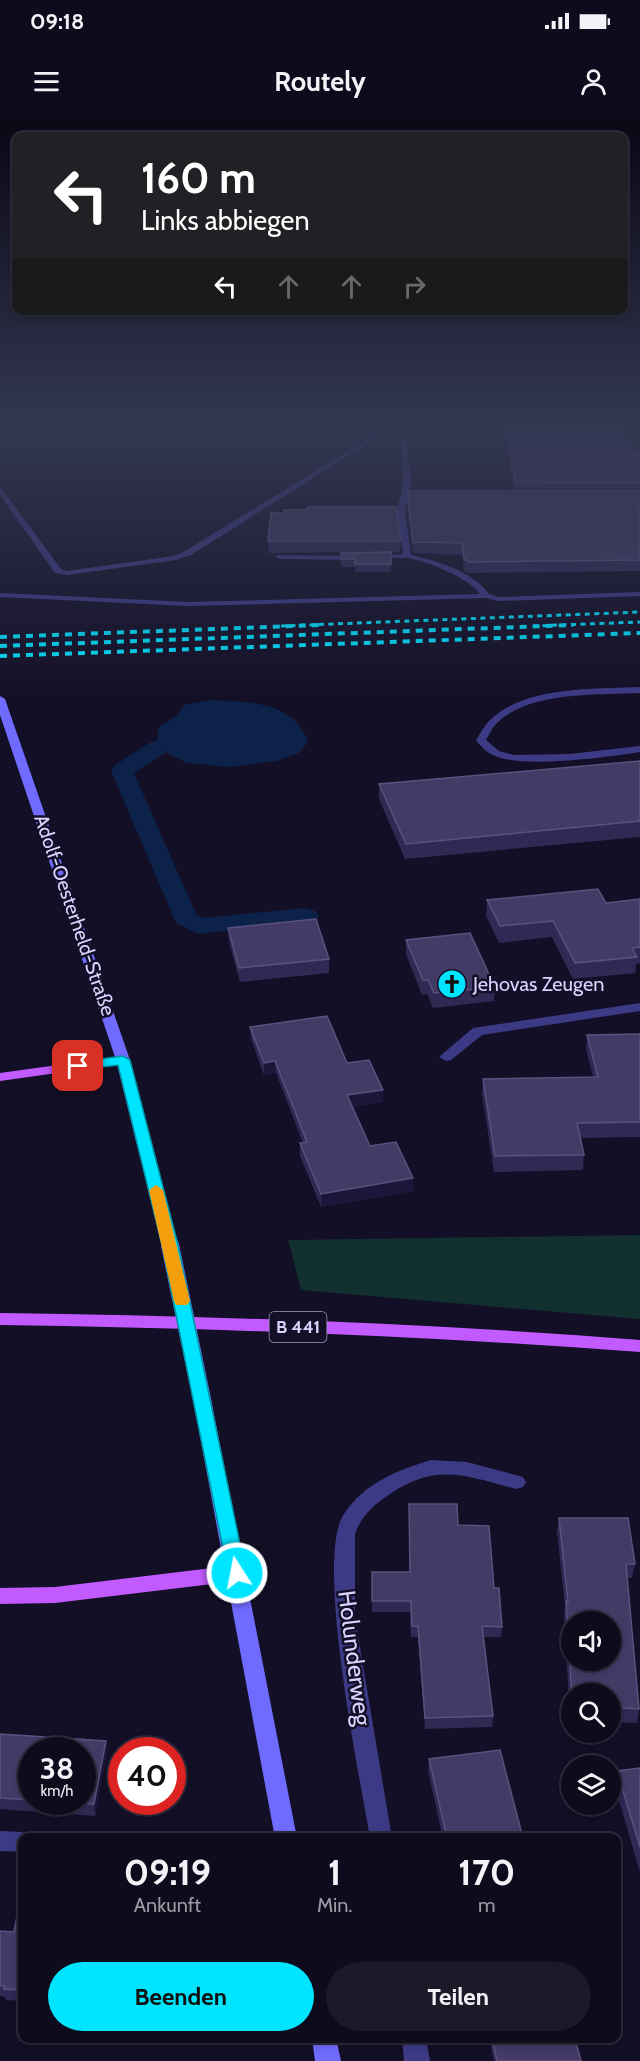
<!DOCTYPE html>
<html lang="de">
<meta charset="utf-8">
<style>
body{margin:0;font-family:Cabin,sans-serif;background:#1c1929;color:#f1f3f6;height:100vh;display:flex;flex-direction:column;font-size:22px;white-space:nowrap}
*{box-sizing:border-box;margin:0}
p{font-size:20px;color:#9b9ba3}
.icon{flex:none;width:33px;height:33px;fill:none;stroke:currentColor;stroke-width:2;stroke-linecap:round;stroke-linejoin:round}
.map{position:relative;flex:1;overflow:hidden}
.details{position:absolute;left:18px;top:1713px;width:603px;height:210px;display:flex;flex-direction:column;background:#0e0b1c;border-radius:12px;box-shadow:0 3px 9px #0003,0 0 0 2px #2e2b3b}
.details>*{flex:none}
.guide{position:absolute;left:12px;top:12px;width:616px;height:183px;border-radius:12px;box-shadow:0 3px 9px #0003,0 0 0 2px #2e2b3b;background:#202124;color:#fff;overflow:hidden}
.controls{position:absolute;left:561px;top:1491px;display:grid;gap:12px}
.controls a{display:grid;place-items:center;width:60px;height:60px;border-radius:50%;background:#0e0b1c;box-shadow:0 3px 9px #0003,0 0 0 2px #2e2b3b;font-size:30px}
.speed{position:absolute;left:18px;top:1617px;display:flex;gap:12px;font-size:30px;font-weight:700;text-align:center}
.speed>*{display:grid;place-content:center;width:78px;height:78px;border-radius:50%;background:#0e0b1c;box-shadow:0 3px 9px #0003,0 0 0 2px #2e2b3b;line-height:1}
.speed small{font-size:15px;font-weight:400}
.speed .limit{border:9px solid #d22;background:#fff;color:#111}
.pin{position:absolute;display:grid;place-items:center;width:51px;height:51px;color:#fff;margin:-26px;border-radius:12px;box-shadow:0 3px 9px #0006}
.me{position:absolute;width:66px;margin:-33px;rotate:349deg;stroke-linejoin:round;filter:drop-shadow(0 0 4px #0008)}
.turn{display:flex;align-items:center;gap:21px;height:126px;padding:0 30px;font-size:27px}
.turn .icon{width:78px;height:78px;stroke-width:2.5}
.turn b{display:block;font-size:42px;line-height:51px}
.lanes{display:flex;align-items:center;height:57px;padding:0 30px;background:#0003;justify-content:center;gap:30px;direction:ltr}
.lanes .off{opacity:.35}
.eta{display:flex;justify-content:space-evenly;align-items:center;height:102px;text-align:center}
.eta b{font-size:36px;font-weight:700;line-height:42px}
.action{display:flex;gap:12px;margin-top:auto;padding:12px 30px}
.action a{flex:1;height:69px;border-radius:36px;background:#00e5ff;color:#111;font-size:24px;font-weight:700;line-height:69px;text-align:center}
.action a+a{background:#1c1929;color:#f1f3f6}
.status{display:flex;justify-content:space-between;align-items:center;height:42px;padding:0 30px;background:#0e0b1c;direction:ltr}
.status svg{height:16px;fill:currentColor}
header{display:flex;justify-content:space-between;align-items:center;height:78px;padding:0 30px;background:#0e0b1c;font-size:27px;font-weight:700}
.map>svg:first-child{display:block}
</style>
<div class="status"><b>09:18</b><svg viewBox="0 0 49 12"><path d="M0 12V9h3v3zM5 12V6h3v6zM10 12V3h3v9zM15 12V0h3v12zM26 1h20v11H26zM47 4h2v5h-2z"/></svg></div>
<header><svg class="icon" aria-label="menu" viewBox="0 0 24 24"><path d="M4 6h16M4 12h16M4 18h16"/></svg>Routely<svg class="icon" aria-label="person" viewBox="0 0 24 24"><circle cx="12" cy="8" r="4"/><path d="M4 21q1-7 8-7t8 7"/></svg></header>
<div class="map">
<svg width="640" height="1941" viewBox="0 0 640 1941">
<rect width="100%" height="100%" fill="#130f26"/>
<path fill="#12302f" d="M640,1115V1199L301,1170L288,1120Z"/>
<path fill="#0c2248" d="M210,580C247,582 294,580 308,622L299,633L276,641L230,647L187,643L157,628L158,608L177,595L184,585Z"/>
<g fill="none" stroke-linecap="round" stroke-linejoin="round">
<path fill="#0c2248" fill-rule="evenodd" d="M157,621L165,623L168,628L165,633L134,653L196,794L203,798L306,788L315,791L319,796L315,801L198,814L176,803L111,651L114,646L149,623Z"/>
<path fill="#3d3a85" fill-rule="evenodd" d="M387,307H394L191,435L176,440L67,455L55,453L0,375V368L2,369L61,449L67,451L174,436L185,431Z
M449,307H458L407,321L411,365L405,391L411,435C438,441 472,451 489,474L499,477L640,472V476L499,481L486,478L188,486L0,477V473L188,482L480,474C469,458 427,441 408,438C397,437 385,440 374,440L370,438L374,436L403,434L397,391L403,365L401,320Z
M277,435L357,436L361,438L357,440L280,439L276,437Z
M640,567V573C597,575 528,571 496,604C492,608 489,615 486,620L499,631L514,635L570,634L640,626V632C607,637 528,648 498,637C488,634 482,628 476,620C480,614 484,606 489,601C523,566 595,569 640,567Z"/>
<path fill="#3d3a85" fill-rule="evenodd" d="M640,883V891L482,915L451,940L446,941L439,937L473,908Z
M431,1340L467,1342L523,1357L526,1362L523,1367L516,1369C464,1355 435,1342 387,1376C372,1386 361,1397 355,1414V1498L392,1718H370C360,1657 314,1438 344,1394C364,1363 398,1350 431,1340Z
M0,1711L22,1712L31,1718H22V1732L0,1731Z
M402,1918H426L430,1941H404Z"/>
<path fill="#6f6bff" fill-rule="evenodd" d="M0,576L5,579L130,940L178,1125L176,1129H164L162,1125L116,940L0,595Z
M203,1277L209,1279L212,1284L297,1718H275L194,1284L197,1279Z
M312,1918H336L341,1941H315Z"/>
<path fill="#c25bff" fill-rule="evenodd" d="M123,936L130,940L128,943L0,961V953Z
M0,1193C214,1196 427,1203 640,1220V1232C427,1216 214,1208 0,1205Z
M237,1445L244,1447L247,1453L244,1459L237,1461L55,1483L0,1484V1468L55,1467Z"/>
<path stroke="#00e5ff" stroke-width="3" stroke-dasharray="5 4.5" stroke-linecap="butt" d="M281,506L640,492
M533,506L640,502"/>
<path stroke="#00e5ff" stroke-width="4" stroke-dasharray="7 6" stroke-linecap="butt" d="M0,517L319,505
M0,526L573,505
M0,536L640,513"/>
<path stroke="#6f6bff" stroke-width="18" d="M170,1125L203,1284"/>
</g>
<path fill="#312854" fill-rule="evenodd" d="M502,307H625L634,332H640V451L468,453L464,451L462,435L413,433L407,391L408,380L515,371Z
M268,421H401L400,432L269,433Z
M391,432V452H355V447H341V433Z
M640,641V717L405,739L379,679V664Z
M640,779V843L636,844L635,853L573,859L552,817L499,823L486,796L487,780L606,783Z
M228,808L329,839V853L240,862L229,822Z
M406,820L495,867L494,881L433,888L427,874L422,875L406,834Z
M250,907L347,943L383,982L352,987L370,1026L413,1058V1071L321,1087L300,1036V1023H303L276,953L264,955L251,919Z
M640,914V1017L580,1018L584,1035L583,1050L494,1052L482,973L483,959L593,957L586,929L587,915Z
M409,1384L458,1405L494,1468L502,1507L501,1517H484L493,1596L492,1607L425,1609L418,1517H411L410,1492H372V1452H409Z
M559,1398L635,1444L632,1458H627L639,1589L637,1603L610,1602V1574H572V1600H570L564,1496L565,1486L557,1412Z
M0,1614L106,1621L107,1632L95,1696L0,1689ZM32,1630L82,1682H32Z
M429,1639L523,1718H443L428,1651Z
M640,1648V1752L615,1667L617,1651Z
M22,1770V1881L6,1880L5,1877L0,1876V1811L14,1812Z
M489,1918H575L581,1941H494Z"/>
<path fill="#1d163a" d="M275,941L276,953L264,955V943Z
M383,970V982L347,988V975Z
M413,1058V1071L321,1087V1074Z
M106,1621L107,1632L95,1696L94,1684Z"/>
<path fill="#433a66" stroke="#5a527e" stroke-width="1.5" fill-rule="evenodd" d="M505,307H625L634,332H640V363L516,362Z
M410,371H640V440L469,442L464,439L462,423L413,422L408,380Z
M307,387H396L401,421H268L271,393H284V390H307Z
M391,432V444H355V439H341V433Z
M640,641V701L406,724L379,664Z
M598,769L606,783L640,779V827L632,828L637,837L575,843L553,801L500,806L487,780Z
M316,799L329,839L239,848L228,808Z
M470,813L495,867L434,873L428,860H423L406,820Z
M327,896L347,943L369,940L383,970L347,975L370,1026L396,1022L413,1058L321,1074L300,1023L307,1022L275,941L264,943L250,907Z
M640,914V1002L577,1003L584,1035L495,1036L483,959L598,957L587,915Z
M409,1384H457L458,1405L489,1406L494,1468H499L502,1507L482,1506L493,1596L425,1598L418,1506H412L411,1481H372V1452H410Z
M559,1398H628L635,1444H626L639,1589L610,1587V1574H572V1578L566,1481L568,1482ZM572,1502H610V1540H572Z
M0,1614L106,1621L94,1684L53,1682H82V1630H32V1680L0,1678Z
M500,1630L523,1718H447L429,1639Z
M640,1648V1727L617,1651Z
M22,1770V1870L4,1869L5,1866H0V1811L14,1812Z
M492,1918H575L581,1941H497Z"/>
<linearGradient id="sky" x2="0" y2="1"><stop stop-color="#0a0815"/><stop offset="0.53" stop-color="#333752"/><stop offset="1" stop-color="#333752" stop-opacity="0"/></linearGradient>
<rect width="640" height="578" fill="url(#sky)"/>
<path fill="#00e5ff" stroke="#0095a6" stroke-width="1.5" d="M123,936L130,940L178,1125L246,1453L243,1458L237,1460L230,1458L228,1453L162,1125L118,945L78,950L72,946L78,942Z"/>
<path fill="#f59e0b" d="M156,1065L163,1070L190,1181L187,1185H176L174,1181L149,1070Z"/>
<defs>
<g id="church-disc" transform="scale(1.5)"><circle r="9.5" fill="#00e5ff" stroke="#130f26"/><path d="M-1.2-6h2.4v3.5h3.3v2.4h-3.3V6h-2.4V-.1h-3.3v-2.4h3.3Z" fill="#111"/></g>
</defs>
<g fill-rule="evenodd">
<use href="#church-disc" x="452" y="864"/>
</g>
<g text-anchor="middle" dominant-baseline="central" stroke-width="5" stroke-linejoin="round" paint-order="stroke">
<rect fill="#130f26" stroke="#9e99be" stroke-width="1.5" x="269.5" y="1192" width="57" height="30" rx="4.5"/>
<g font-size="18" font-weight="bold" fill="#d9d4ff">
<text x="298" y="1207">B 441</text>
</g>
<g font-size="20" fill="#d9d4ff" stroke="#130f26">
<text transform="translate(75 795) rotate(71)">Adolf-Oesterheld-Straße</text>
</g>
<g font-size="20" fill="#d9d4ff" stroke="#130f26" text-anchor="start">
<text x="473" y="864">Jehovas Zeugen</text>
</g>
<g font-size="24" fill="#d9d4ff" stroke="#130f26">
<text transform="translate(355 1538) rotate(83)">Holunderweg</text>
</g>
</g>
</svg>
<div class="controls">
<a><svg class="icon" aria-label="sound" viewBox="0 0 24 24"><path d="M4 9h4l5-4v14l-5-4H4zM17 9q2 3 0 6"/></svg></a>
<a><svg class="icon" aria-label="search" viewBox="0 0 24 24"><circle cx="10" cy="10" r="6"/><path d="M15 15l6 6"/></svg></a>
<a><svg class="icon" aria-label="layers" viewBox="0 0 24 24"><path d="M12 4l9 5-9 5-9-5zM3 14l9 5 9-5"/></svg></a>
</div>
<div class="speed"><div>38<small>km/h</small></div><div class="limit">40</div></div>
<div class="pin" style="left:78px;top:946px;background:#d93025"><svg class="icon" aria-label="arrive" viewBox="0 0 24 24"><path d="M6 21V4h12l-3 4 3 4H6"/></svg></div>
<svg class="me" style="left:237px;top:1453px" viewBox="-20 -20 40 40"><circle r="17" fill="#00e5ff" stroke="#fff" stroke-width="3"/><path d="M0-11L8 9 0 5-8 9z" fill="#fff"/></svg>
<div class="guide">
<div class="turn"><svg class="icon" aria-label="left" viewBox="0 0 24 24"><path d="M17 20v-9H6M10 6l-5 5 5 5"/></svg><div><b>160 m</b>Links abbiegen</div></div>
<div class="lanes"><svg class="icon" aria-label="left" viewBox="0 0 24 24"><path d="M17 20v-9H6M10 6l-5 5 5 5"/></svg><svg class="icon off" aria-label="ahead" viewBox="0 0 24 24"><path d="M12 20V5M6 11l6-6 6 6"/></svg><svg class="icon off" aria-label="ahead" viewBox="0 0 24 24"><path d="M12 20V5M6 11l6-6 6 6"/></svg><svg class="icon off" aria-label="right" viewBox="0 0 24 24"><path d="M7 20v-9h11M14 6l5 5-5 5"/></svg></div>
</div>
<section class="details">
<div class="eta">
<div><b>09:19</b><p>Ankunft</p></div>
<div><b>1</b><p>Min.</p></div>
<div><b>170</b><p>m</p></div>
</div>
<div class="action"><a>Beenden</a><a>Teilen</a></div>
</section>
</div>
